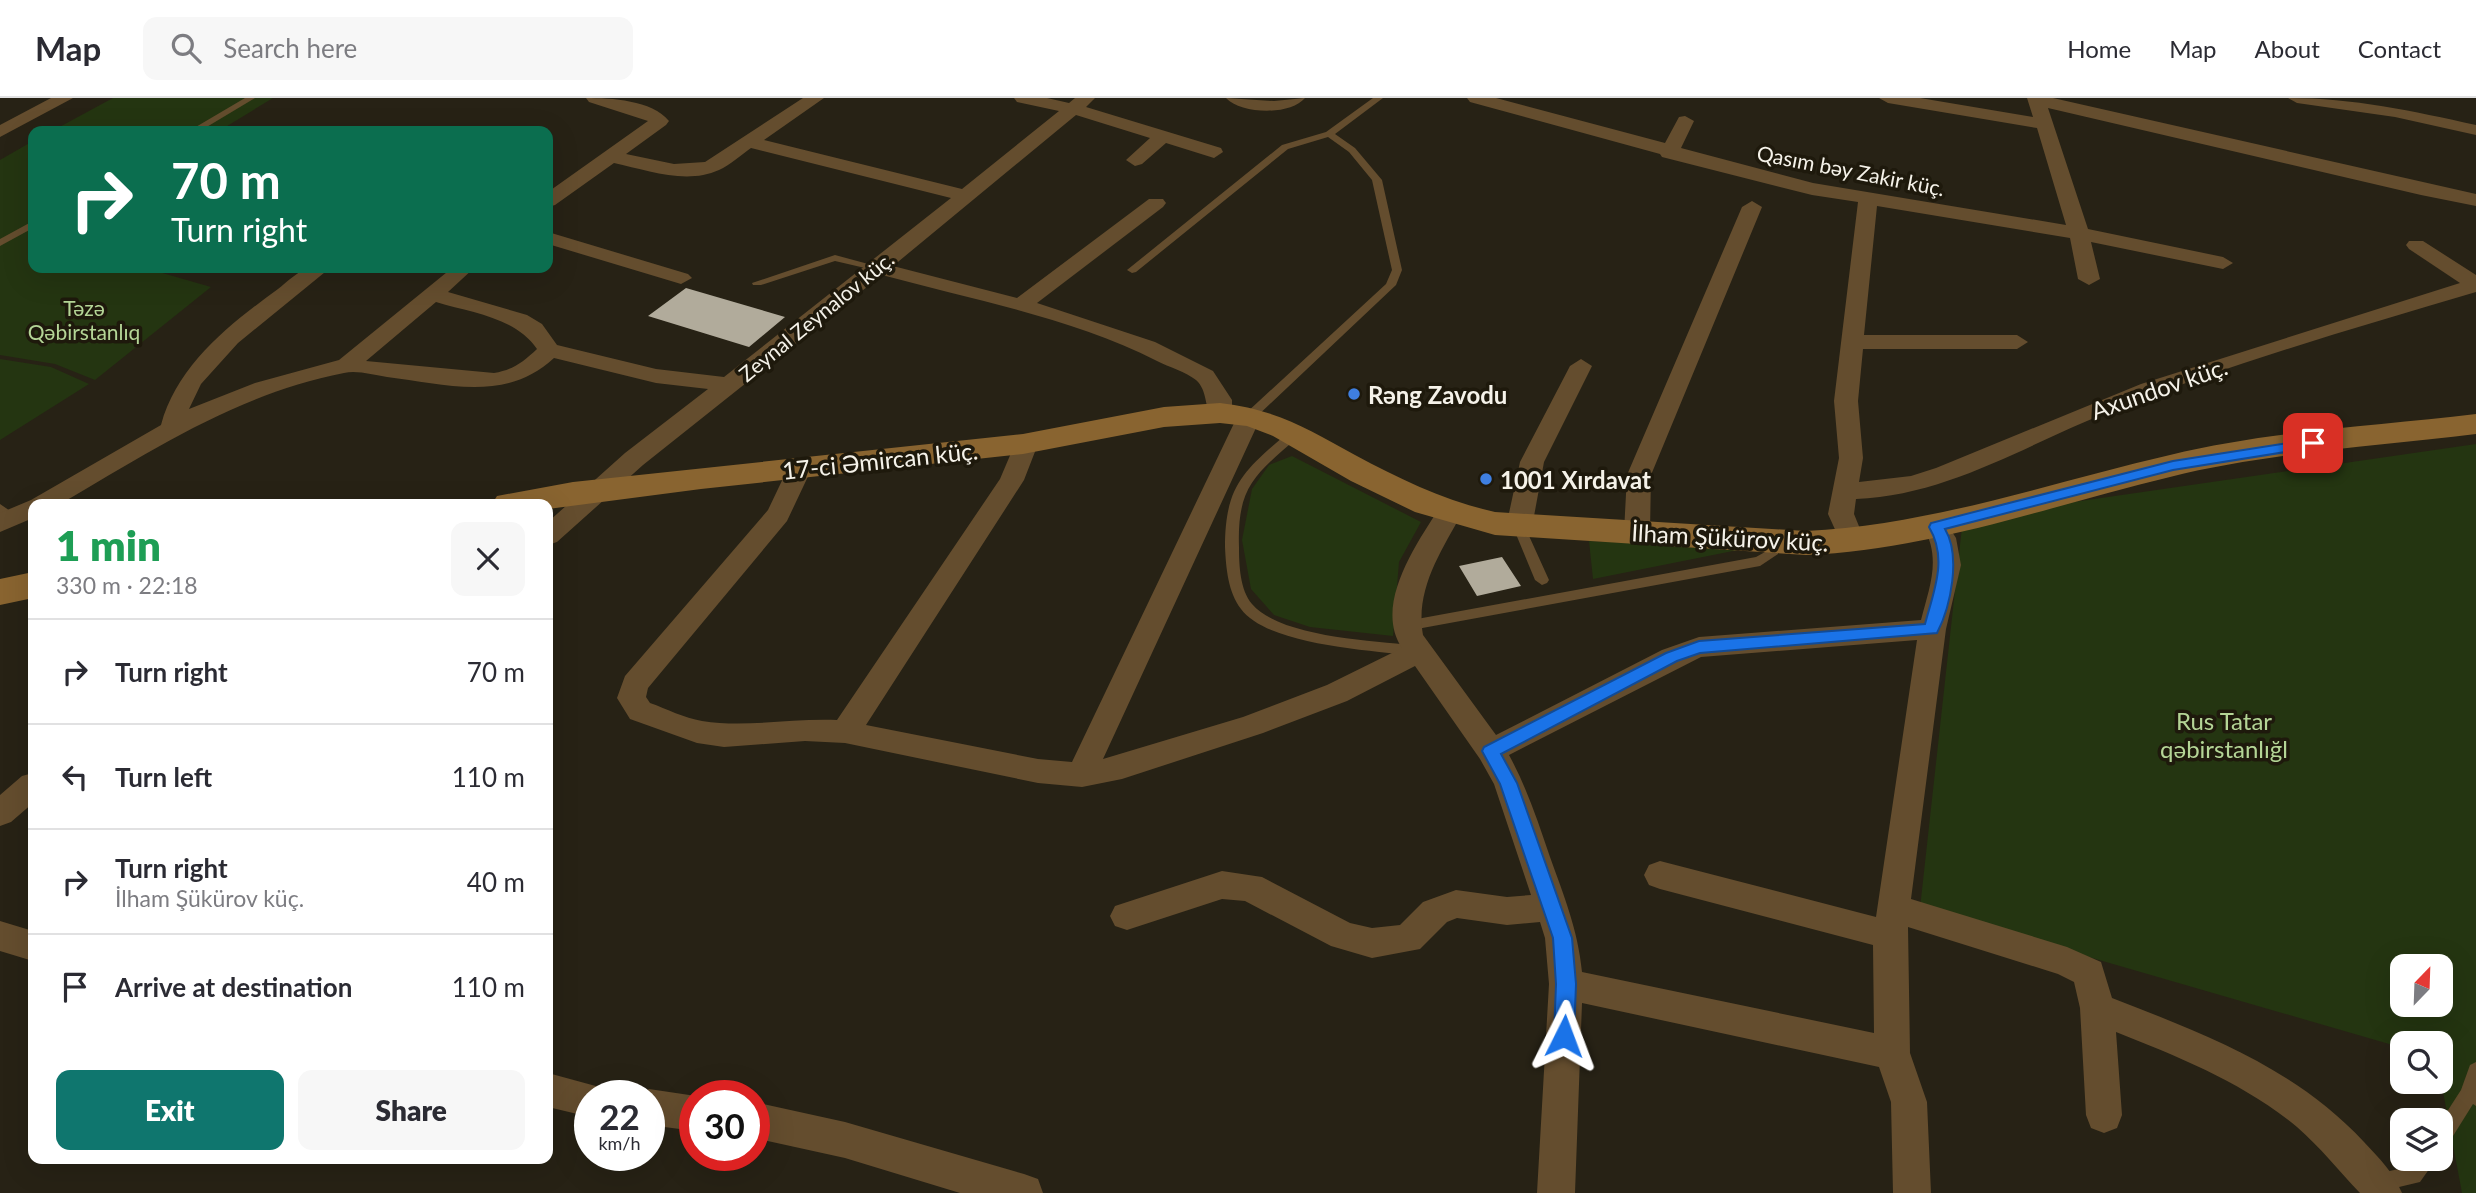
<!DOCTYPE html>
<meta charset="utf-8">
<style>
body{margin:0;font-family:Lato,sans-serif;background:#f7f7f7;color:#2b2b33;height:100vh;display:flex;flex-direction:column;font-size:26px;white-space:nowrap}
*{box-sizing:border-box;margin:0}
p{font-size:23px;color:#7c7c81}
.icon{flex:none;width:38px;height:38px;fill:none;stroke:currentColor;stroke-width:2;stroke-linecap:round;stroke-linejoin:round}
.map{position:relative;flex:1;overflow:hidden}
.panel{position:absolute;left:28px;top:401px;width:525px;height:665px;display:flex;flex-direction:column;background:#fff;border-radius:14px;box-shadow:0 7px 28px #0002}
.panel>*{flex:none}
.top-card{position:absolute;left:28px;top:28px;width:525px;height:147px;border-radius:14px;box-shadow:0 7px 28px #0002;background:#0b6e4f;color:#fff;overflow:hidden}
.needle{width:46px;rotate:23deg}
.fabs{position:absolute;left:2390px;top:856px;display:grid;gap:14px}
.fabs a{display:grid;place-items:center;width:63px;height:63px;border-radius:14px;background:#fff;box-shadow:0 7px 28px #0002;font-size:35px}
.speed{position:absolute;left:574px;top:982px;display:flex;gap:14px;font-size:35px;font-weight:700;text-align:center}
.speed>*{display:grid;place-content:center;width:91px;height:91px;border-radius:50%;background:#fff;box-shadow:0 7px 28px #0002;line-height:1}
.speed small{font-size:18px;font-weight:400}
.speed .limit{border:10px solid #d22;background:#fff;color:#111}
.pin{position:absolute;display:grid;place-items:center;width:60px;height:60px;color:#fff;margin:-30px;border-radius:14px;box-shadow:0 4px 10px #0006}
.me{position:absolute;width:77px;margin:-38px;rotate:3deg;stroke-linejoin:round;filter:drop-shadow(0 0 5px #0008)}
.turn{display:flex;align-items:center;gap:24px;height:147px;padding:0 28px;font-size:32px}
.turn .icon{width:91px;height:91px;stroke-width:2.5}
.turn b{display:block;font-size:49px;line-height:60px}
.round{display:grid;place-items:center;flex:none;width:74px;height:74px;border-radius:14px;background:#f7f7f7}
.head{display:flex;align-items:center;justify-content:space-between;height:119px;padding:0 28px}
h1{font-size:42px;font-weight:800;line-height:52px;color:#1e9e55}
.cta{display:flex;gap:14px;margin-top:auto;padding:14px 28px}
.cta a{flex:1;height:80px;border-radius:14px;background:#0f766e;color:#fff;font-size:28px;font-weight:800;line-height:80px;text-align:center}
.cta a+a{background:#f7f7f7;color:#2b2b33}
ul{padding:0;list-style:none}
li{display:flex;align-items:center;gap:21px;height:105px;padding:0 28px;border-top:2px solid #e1e1e2}
li div{flex:1}
li b{display:block;font-size:26px}
li em{font-style:normal}
header{display:flex;align-items:center;gap:42px;box-sizing:border-box;height:98px;padding:0 35px;background:#fff;border-bottom:2px solid #e1e1e2}
header strong{font-size:33px}
nav{display:flex;gap:38px;margin-inline-start:auto;font-size:24px}
.search{width:490px;height:63px;background:#f7f7f7;display:flex;align-items:center;gap:18px;box-sizing:border-box;padding:0 24px;border-radius:14px;color:#7c7c81;font-size:26px}
.map>svg:first-child{display:block}
</style>
<header>
<strong>Map</strong>
<div class="search"><svg class="icon" aria-label="search" viewBox="0 0 24 24"><circle cx="10" cy="10" r="6"/><path d="M15 15l6 6"/></svg>Search here</div>
<nav><a>Home</a><a>Map</a><a>About</a><a>Contact</a></nav>
</header>
<div class="map">
<svg width="2476" height="1095" viewBox="0 0 2476 1095">
<rect width="100%" height="100%" fill="#272215"/>
<path fill="#243511" fill-rule="evenodd" d="M113,0H273L219,33H52Z
M33,43V170H145L211,189L95,282L55,266L0,257V62Z
M0,261L51,269L89,286L0,342Z
M2476,346V1095H2462L2441,983V945H2403V950L1920,810L1963,420ZM2403,868H2441V906H2403Z
M1292,358L1421,424L1399,464L1393,538L1310,529L1274,517L1251,491L1242,442L1252,391L1269,367Z
M1589,443L1748,450L1593,481Z"/>
<path fill="#b1ab9b" d="M686,190L785,219L749,249L648,218Z
M1502,459L1521,488L1477,498L1459,468Z"/>
<g fill="none" stroke-linecap="round" stroke-linejoin="round">
<path fill="#644d2e" fill-rule="evenodd" d="M245,0H255L200,33H189Z
M1373,0H1383L1335,36L1355,50L1382,82L1402,172L1396,187L1253,322H1245V316L1386,186L1392,172L1372,82L1349,54L1328,39L1288,51L1136,174L1132,175L1127,172L1282,47L1326,34Z
M33,123V130L0,148V141Z
M835,157L883,170L878,173L835,163L761,187H753L752,185Z
M1294,332L1298,333L1300,336L1298,339C1255,377 1237,388 1239,449C1239,467 1240,492 1252,506C1281,540 1377,543 1420,548L1425,549L1427,553L1425,557L1420,558C1377,553 1268,548 1241,511C1228,494 1226,470 1225,449C1225,386 1245,372 1290,333Z
M0,406L19,419L18,422H8L0,416Z
M1519,425L1525,429L1549,482L1547,485L1542,487L1535,482L1513,429Z
M1774,439L1781,443L1778,456L1760,468L1406,533L1399,528L1406,523L1756,459L1765,454L1767,443Z
M2476,964V1008L2473,1006L2448,1046L2441,1049V1023L2461,992L2470,967Z
M2415,1060H2437L2420,1084L2378,1094L2371,1091L2368,1084L2371,1077L2408,1069Z"/>
<path fill="#644d2e" fill-rule="evenodd" d="M51,0H73L0,39V27Z
M586,0C611,0 652,2 669,23L666,27L626,56L674,66L705,64L803,0H824L764,42L962,91L1059,13L1017,4L1014,0H1047L1069,5L1075,0H1095L1086,9L1221,50L1223,54L1214,60L1166,45L1142,66L1135,68L1126,62L1150,40L1076,17L893,168L1017,200L1149,101H1163L1166,105L1163,109L1037,205L1155,244L1213,273L1232,302V315L1228,320H1212C1204,309 1208,293 1196,282C1186,274 1169,269 1157,263C1072,220 974,202 882,177L643,367L557,444L548,447V424L625,355L708,291L656,285L554,260C506,305 445,286 387,279C374,277 357,272 344,275C237,296 153,352 60,406H33V420L0,434V415L31,402L161,327C177,267 230,226 278,191C287,184 299,172 309,170C315,169 324,170 330,170L238,245L201,286L189,311L255,285L339,262L452,170H474L448,194L527,217L542,226L557,247L656,271L724,279L951,100L751,50C741,57 730,67 719,72C686,87 647,72 614,65L555,107L548,109V94L648,23L589,4ZM436,204C472,215 515,219 537,251C523,264 513,272 494,275L366,263Z
M1226,0L1274,3L1305,0C1290,18 1241,16 1226,0Z
M1467,0H1496L1665,45L1679,19L1685,18L1694,23L1681,50L1813,85L2066,127L2037,30L1888,5L1879,0H1920L2033,19L2027,0H2053L2476,96V108L2421,97L2048,10L2088,131L2223,159L2233,165L2223,171L2091,144L2100,181L2089,187L2078,181L2070,140L1877,108L1864,237H2017L2028,244L2017,251H1863L1858,303L1863,360L1859,384L1911,378L1936,370L2141,286L2460,185L2409,151L2406,147L2409,143H2423L2476,177V194C2354,230 2230,266 2111,313C2027,346 1949,397 1856,401L1854,416L1865,443L1861,449L1852,452L1843,449L1828,416L1839,360L1834,303L1858,104L1812,97L1662,59L1660,56L1470,4Z
M2288,0C2353,0 2413,13 2476,27V37L2395,19L2297,5Z
M1752,103L1762,109L1651,377L1650,434L1646,440L1637,443L1628,440L1624,434L1627,377L1742,109Z
M548,134L688,176L692,180L681,186L548,146Z
M1581,261L1592,268L1544,364L1532,429L1528,435L1519,438L1510,435L1506,429L1520,364L1570,268Z
M1249,312L1257,314L1261,319L1103,661L1243,619L1327,587L1402,550C1373,507 1417,445 1440,409L1449,407L1458,409L1462,415C1441,454 1415,491 1423,537L1496,637L1662,552L1699,539L1921,522C1929,490 1942,460 1923,429L1927,423L1936,420L1945,423L1956,440L1961,467L1946,531L1911,801L2067,849L2101,864L2112,900C2205,936 2295,970 2364,1044C2380,1061 2393,1074 2402,1095H2360C2339,1073 2320,1049 2297,1029C2244,985 2179,959 2116,934L2122,1017L2117,1030L2104,1035L2091,1030L2086,1017L2080,910L2074,884L2058,876L1908,829L1910,955L1927,1004L1931,1095H1893L1891,1004L1879,969L1582,905L1575,1095H1537L1549,886L1545,840L1540,824L1507,827L1457,820L1447,824L1420,851L1372,860L1331,848L1245,803L1222,801L1127,832L1115,828L1110,818L1115,808L1222,773L1262,779L1350,825L1372,830L1400,827L1423,804L1456,792L1507,799L1531,797L1494,686L1480,661L1415,568L1347,603L1263,635L1122,681L1082,689L1038,685L845,645L805,643L724,649L697,645L630,621L617,600L625,578L768,412L788,370L791,364H809L812,370L787,423L648,590L646,599L650,605C667,611 684,620 702,623C746,630 792,620 837,622L1000,381L1017,341H1035L1038,346L1024,382L866,627L1038,661L1072,664L1237,319L1241,314ZM1917,542L1876,819L1660,763L1649,767L1644,777L1649,787L1660,791L1873,847L1874,935L1582,874C1578,832 1564,798 1550,759C1538,724 1527,690 1509,657L1701,559Z
M33,675V705L11,724L0,728V697L22,678Z
M0,823L33,833V863L0,853Z
M548,975L603,990L606,998H590V1019L548,1009Z
M649,991L696,998L695,1033L649,1027V998H636Z
M754,1004L845,1024L1024,1076L1038,1081L1043,1095H960L845,1060L754,1040Z"/>
<path fill="#896430" fill-rule="evenodd" d="M1220,305C1275,311 1308,331 1355,357C1400,381 1445,403 1495,414L1806,433C1931,427 2049,385 2170,357C2269,333 2375,328 2476,316V336C2378,348 2265,355 2170,379C2049,408 1931,452 1806,457L1495,437L1415,414L1351,383L1273,338L1247,328L1220,325L1164,329L1023,356L701,391L548,411V406H492L497,398L573,384L1023,336L1164,309Z
M33,474V500L0,507V481Z"/>
</g>
<path fill="#1a73e8" stroke="#114b97" stroke-width="2" d="M2313,341L2317,342V349L2173,372L1945,431C1961,458 1951,508 1937,535L1700,555L1677,563L1501,656L1517,685L1572,840L1576,886L1574,938L1571,945L1564,947L1557,945L1554,938L1556,886L1553,840L1500,686L1482,653L1484,649L1666,555L1699,543L1925,526C1934,492 1948,461 1929,429L1931,425L2173,363Z"/>
<g fill="#3f7fe0" stroke="#1e190c" stroke-width="2.5">
<circle cx="1354" cy="296" r="7"/>
<circle cx="1486" cy="381" r="7"/>
</g>
<g text-anchor="middle" dominant-baseline="central" stroke-width="7" stroke-linejoin="round" paint-order="stroke">
<g font-size="21" fill="#f5f2e9" stroke="#1e190c">
<text transform="translate(1851 72) rotate(11)">Qasım bəy Zakir küç.</text>
<text transform="translate(816 218) rotate(-39)">Zeynal Zeynalov küç.</text>
</g>
<g font-size="21" fill="#b4d596" stroke="#1e190c">
<text x="84" y="209">Təzə<tspan x="84" dy="24">Qəbirstanlıq</tspan></text>
</g>
<g font-size="24" fill="#f5f2e9" stroke="#1e190c">
<text transform="translate(2159 290) rotate(-19)">Axundov küç.</text>
<text transform="translate(880 362) rotate(-6)">17-ci Əmircan küç.</text>
<text transform="translate(1730 439) rotate(3)">İlham Şükürov küç.</text>
</g>
<g font-size="24" font-weight="bold" fill="#f5f2e9" stroke="#1e190c" text-anchor="start">
<text x="1368" y="296">Rəng Zavodu</text>
<text x="1500" y="381">1001 Xırdavat</text>
</g>
<g font-size="24" fill="#b4d596" stroke="#1e190c">
<text x="2224" y="622">Rus Tatar<tspan x="2224" dy="28">qəbirstanlığl</tspan></text>
</g>
</g>
</svg>
<div class="fabs">
<a><svg class="needle" viewBox="-14 -14 28 28"><path d="M0-13l5 13h-10z" fill="#e53935"/><path d="M0 13l5-13h-10z" fill="#7c7c81"/></svg></a>
<a><svg class="icon" aria-label="search" viewBox="0 0 24 24"><circle cx="10" cy="10" r="6"/><path d="M15 15l6 6"/></svg></a>
<a><svg class="icon" aria-label="layers" viewBox="0 0 24 24"><path d="M12 4l9 5-9 5-9-5zM3 14l9 5 9-5"/></svg></a>
</div>
<div class="speed"><div>22<small>km/h</small></div><div class="limit">30</div></div>
<div class="pin" style="left:2313px;top:345px;background:#d93025"><svg class="icon" aria-label="arrive" viewBox="0 0 24 24"><path d="M6 21V4h12l-3 4 3 4H6"/></svg></div>
<svg class="me" style="left:1564px;top:938px" viewBox="-20 -20 40 40"><path d="M0-17L14 15 0 8-14 15z" fill="#1a73e8" stroke="#fff" stroke-width="4"/></svg>
<div class="top-card">
<div class="turn"><svg class="icon" aria-label="right" viewBox="0 0 24 24"><path d="M7 20v-9h11M14 6l5 5-5 5"/></svg><div><b>70 m</b>Turn right</div></div>
</div>
<section class="panel">
<div class="head"><div><h1>1 min</h1><p>330 m · 22:18</p></div><a class="round"><svg class="icon" aria-label="close" viewBox="0 0 24 24"><path d="M6 6l12 12M18 6L6 18"/></svg></a></div>
<ul>
<li><svg class="icon" aria-label="right" viewBox="0 0 24 24"><path d="M7 20v-9h11M14 6l5 5-5 5"/></svg><div><b>Turn right</b></div><em>70 m</em></li>
<li><svg class="icon" aria-label="left" viewBox="0 0 24 24"><path d="M17 20v-9H6M10 6l-5 5 5 5"/></svg><div><b>Turn left</b></div><em>110 m</em></li>
<li><svg class="icon" aria-label="right" viewBox="0 0 24 24"><path d="M7 20v-9h11M14 6l5 5-5 5"/></svg><div><b>Turn right</b><p>İlham Şükürov küç.</p></div><em>40 m</em></li>
<li><svg class="icon" aria-label="arrive" viewBox="0 0 24 24"><path d="M6 21V4h12l-3 4 3 4H6"/></svg><div><b>Arrive at destination</b></div><em>110 m</em></li>
</ul>
<div class="cta"><a>Exit</a><a>Share</a></div>
</section>
</div>
